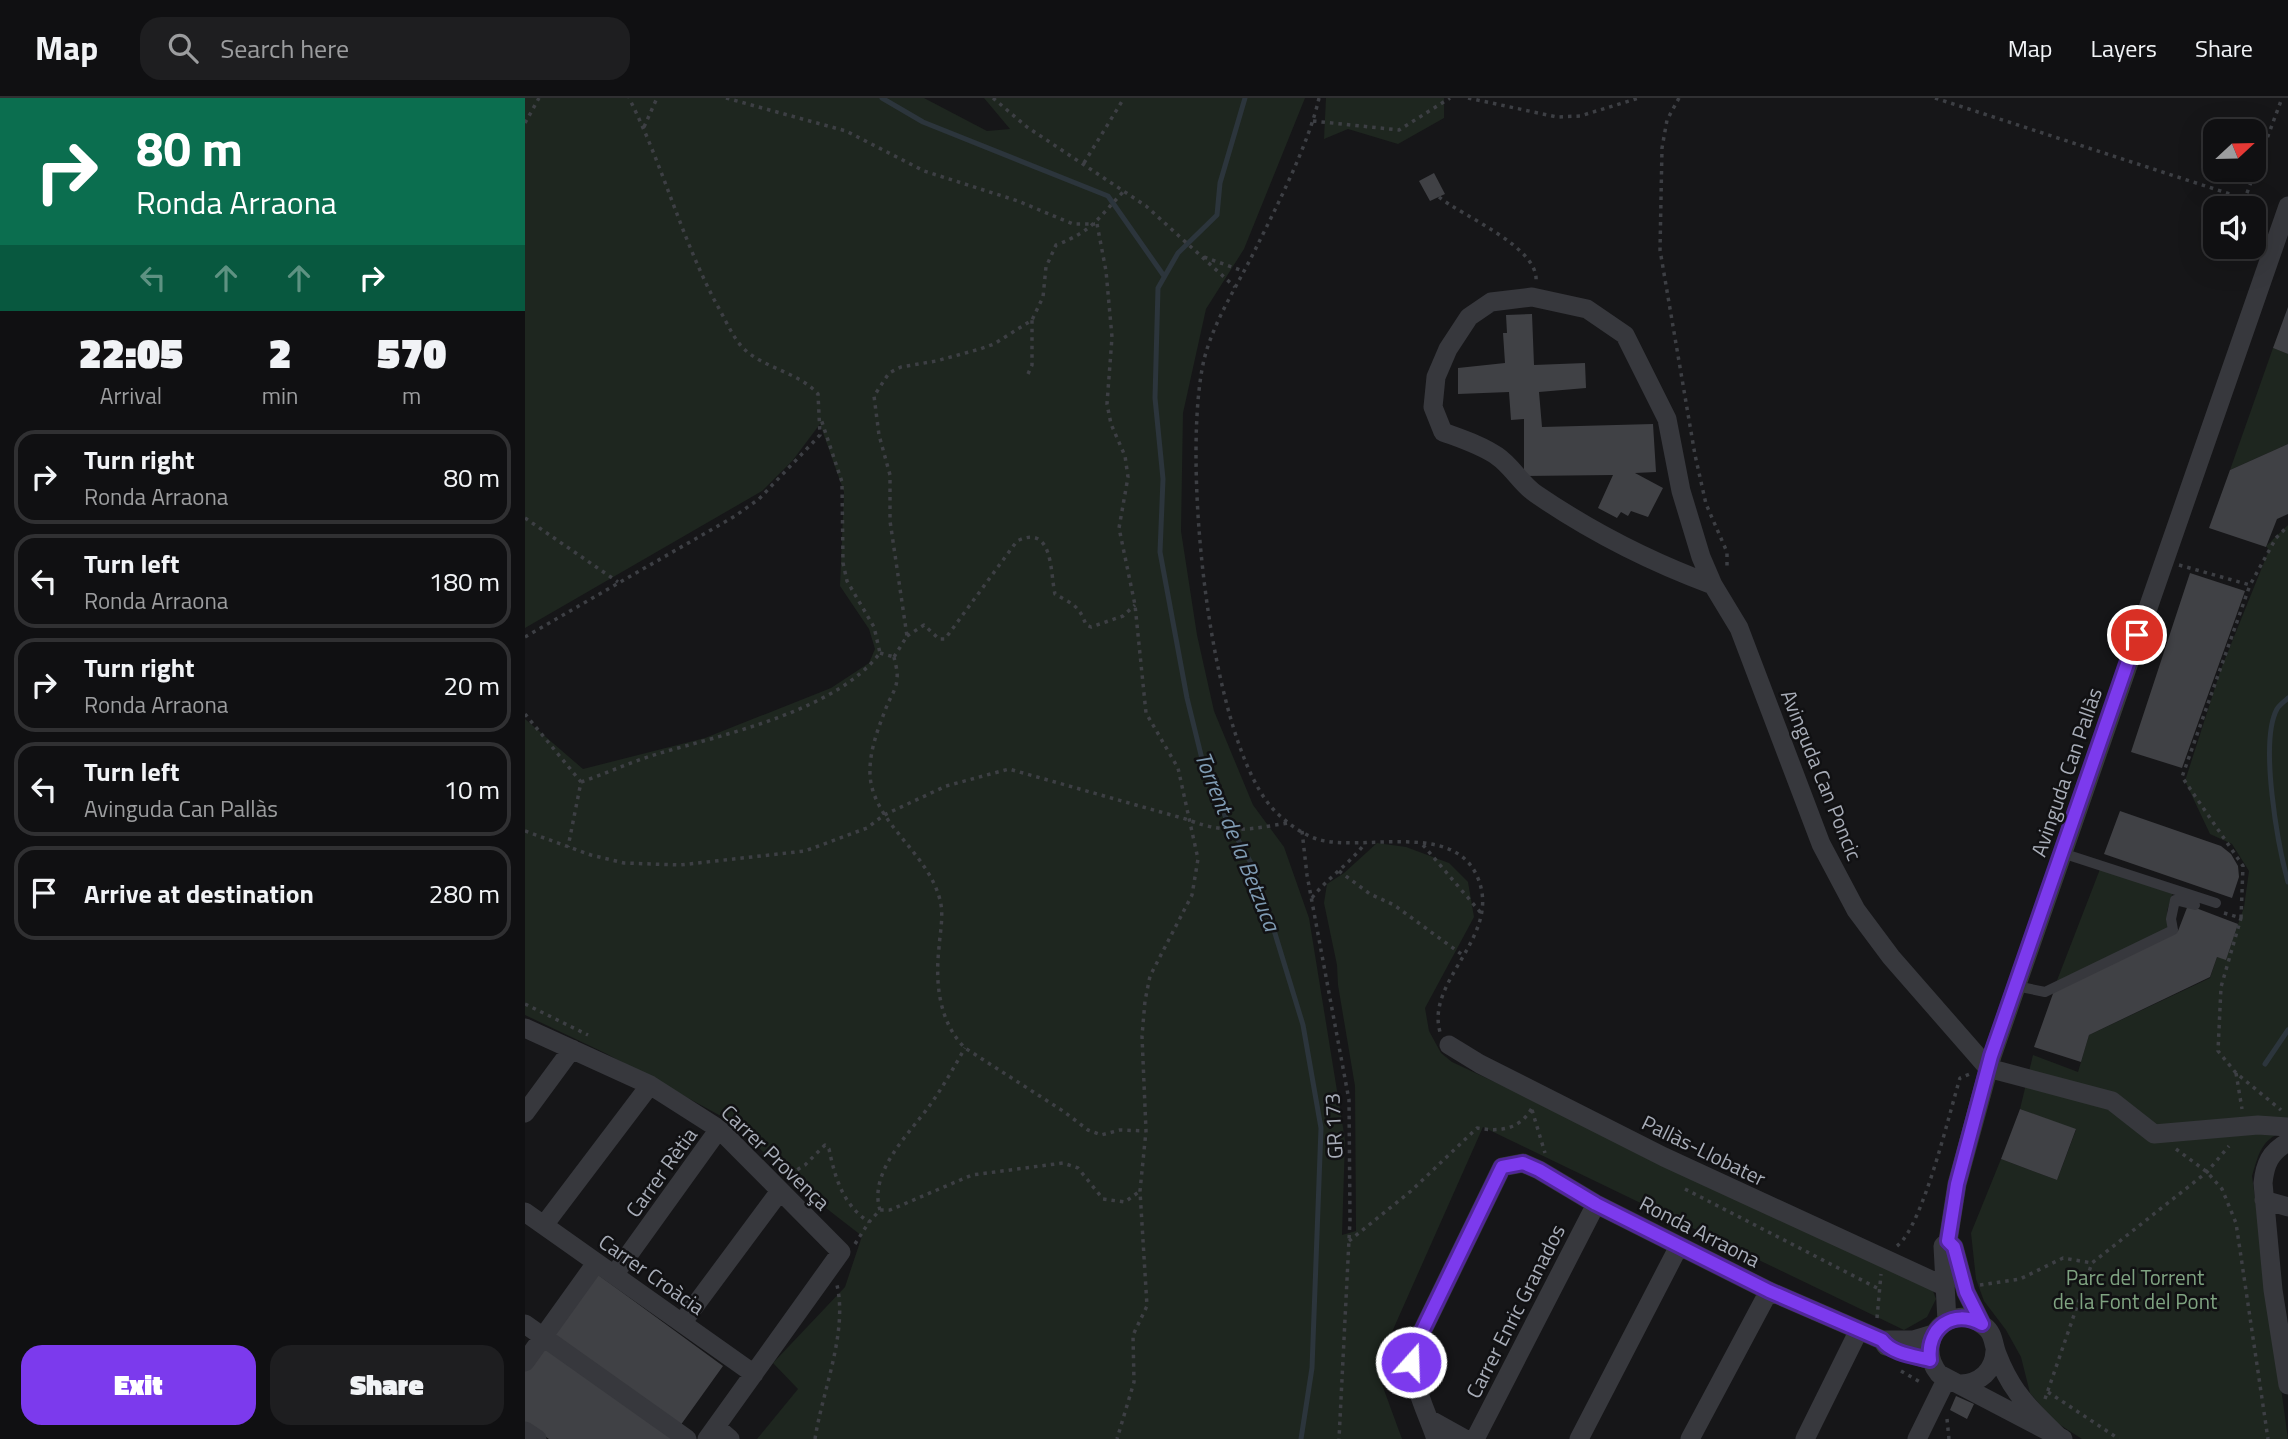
<!DOCTYPE html>
<meta charset="utf-8">
<style>
body{margin:0;font-family:"Titillium Web",sans-serif;background:#1e1e20;color:#f1f3f6;height:100vh;display:flex;flex-direction:column;font-size:26px;white-space:nowrap}
*{box-sizing:border-box;margin:0}
p{font-size:23px;color:#9c9d9f}
.icon{flex:none;width:38px;height:38px;fill:none;stroke:currentColor;stroke-width:2;stroke-linecap:round;stroke-linejoin:round}
.map{position:relative;flex:1;overflow:hidden}
.drawer{display:flex;flex-direction:column;background:#101012;width:525px}
.drawer>*{flex:none}
.hud{background:#0b6e4f;color:#fff;overflow:hidden}
.needle{width:46px;rotate:68deg}
.tools{position:absolute;left:1678px;top:21px;display:grid;gap:14px}
.tools a{display:grid;place-items:center;width:63px;height:63px;border-radius:14px;background:#101012;box-shadow:0 7px 28px #0002,0 0 0 2px #303032;font-size:35px}
.pin{position:absolute;display:grid;place-items:center;width:60px;height:60px;color:#fff;margin:-30px;border:4px solid #fff;border-radius:50%;box-shadow:0 2px 7px #0007}
.me{position:absolute;width:77px;margin:-38px;rotate:20deg;stroke-linejoin:round;filter:drop-shadow(0 0 5px #0008)}
.turn{display:flex;align-items:center;gap:24px;height:147px;padding:0 21px;font-size:32px}
.turn .icon{width:91px;height:91px;stroke-width:2.5}
.turn b{display:block;font-size:49px;line-height:60px}
.lanes{display:flex;align-items:center;height:66px;padding:0 21px;background:#0003;justify-content:center;gap:35px;direction:ltr}
.lanes .off{opacity:.35}
.eta{display:flex;justify-content:space-evenly;align-items:center;height:119px;text-align:center}
.eta b{font-size:42px;font-weight:800;line-height:49px}
.button{display:flex;gap:14px;margin-top:auto;padding:14px 21px}
.button a{flex:1;height:80px;border-radius:21px;background:#7c3aed;color:#fff;font-size:28px;font-weight:800;line-height:80px;text-align:center}
.button a+a{background:#1e1e20;color:#f1f3f6}
ul{padding:0;list-style:none}
li{display:flex;align-items:center;gap:21px;height:94px;margin:0 14px 10px;padding:0 7px;border:4px solid #303032;border-radius:21px}
li div{flex:1}
li b{display:block;font-size:26px}
li em{font-style:normal}
header{display:flex;align-items:center;gap:42px;box-sizing:border-box;height:98px;padding:0 35px;background:#101012;border-bottom:2px solid #303032}
header strong{font-size:33px}
nav{display:flex;gap:38px;margin-inline-start:auto;font-size:24px}
.search{width:490px;height:63px;background:#1e1e20;display:flex;align-items:center;gap:18px;box-sizing:border-box;padding:0 24px;border-radius:21px;color:#9c9d9f;font-size:26px}
main{display:flex;flex:1;min-height:0}
.map>svg:first-child{display:block}
</style>
<header>
<strong>Map</strong>
<div class="search"><svg class="icon" aria-label="search" viewBox="0 0 24 24"><circle cx="10" cy="10" r="6"/><path d="M15 15l6 6"/></svg>Search here</div>
<nav><a>Map</a><a>Layers</a><a>Share</a></nav>
</header>
<main>
<section class="drawer">
<div class="hud">
<div class="turn"><svg class="icon" aria-label="right" viewBox="0 0 24 24"><path d="M7 20v-9h11M14 6l5 5-5 5"/></svg><div><b>80 m</b>Ronda Arraona</div></div>
<div class="lanes"><svg class="icon off" aria-label="left" viewBox="0 0 24 24"><path d="M17 20v-9H6M10 6l-5 5 5 5"/></svg><svg class="icon off" aria-label="ahead" viewBox="0 0 24 24"><path d="M12 20V5M6 11l6-6 6 6"/></svg><svg class="icon off" aria-label="ahead" viewBox="0 0 24 24"><path d="M12 20V5M6 11l6-6 6 6"/></svg><svg class="icon" aria-label="right" viewBox="0 0 24 24"><path d="M7 20v-9h11M14 6l5 5-5 5"/></svg></div>
</div>
<div class="eta">
<div><b>22:05</b><p>Arrival</p></div>
<div><b>2</b><p>min</p></div>
<div><b>570</b><p>m</p></div>
</div>
<ul>
<li><svg class="icon" aria-label="right" viewBox="0 0 24 24"><path d="M7 20v-9h11M14 6l5 5-5 5"/></svg><div><b>Turn right</b><p>Ronda Arraona</p></div><em>80 m</em></li>
<li><svg class="icon" aria-label="left" viewBox="0 0 24 24"><path d="M17 20v-9H6M10 6l-5 5 5 5"/></svg><div><b>Turn left</b><p>Ronda Arraona</p></div><em>180 m</em></li>
<li><svg class="icon" aria-label="right" viewBox="0 0 24 24"><path d="M7 20v-9h11M14 6l5 5-5 5"/></svg><div><b>Turn right</b><p>Ronda Arraona</p></div><em>20 m</em></li>
<li><svg class="icon" aria-label="left" viewBox="0 0 24 24"><path d="M17 20v-9H6M10 6l-5 5 5 5"/></svg><div><b>Turn left</b><p>Avinguda Can Pallàs</p></div><em>10 m</em></li>
<li><svg class="icon" aria-label="arrive" viewBox="0 0 24 24"><path d="M6 21V4h12l-3 4 3 4H6"/></svg><div><b>Arrive at destination</b></div><em>280 m</em></li>
</ul>
<div class="button"><a>Exit</a><a>Share</a></div>
</section>
<div class="map">
<svg width="1763" height="1341" viewBox="0 0 1763 1341">
<rect width="100%" height="100%" fill="#161618"/>
<path fill="#1e261f" d="M0,0H399L462,33L485,31L459,0H780L719,151L681,211L658,315L656,433L672,537L689,613L728,707L759,749L784,820L820,1042L817,1137L831,1133L830,988L813,887L812,867L799,805L802,786L819,775L852,745L881,749L924,765L943,784L949,819L900,910L904,933L916,955L927,964L1406,1188L1411,1201L1402,1219L1379,1232L958,1029L851,1270L877,1341H232L273,1291L248,1265L320,1189L337,1138L279,1093L207,1024L80,955L0,917V621L58,671L180,640L306,590L344,565L350,551L344,531L315,488L319,394L295,326L268,362L237,393L0,530Z
M801,0H919V20L873,46L823,31L799,41Z
M1748,250L1763,256V346L1705,372Z
M1763,427V1031C1736,1042 1735,1052 1727,1078L1763,1341H1557L1529,1323L1505,1295L1496,1259L1481,1232L1459,1203L1451,1181L1446,1135L1476,1061L1532,1082L1551,1032L1495,1011L1508,957L1553,974L1564,937L1685,880L1692,859L1701,861L1719,809L1724,773L1707,746L1685,736L1660,683L1696,571L1744,452L1741,448Z
M1577,766L1648,794L1642,813L1645,831L1531,885Z"/>
<g fill="none" stroke-linecap="round" stroke-linejoin="round">
<path stroke="#2c353c" stroke-width="5" d="M357,0L398,24L583,98L639,178
M720,0L695,85L692,117L653,155L633,190L630,300L638,381L635,454L662,600L677,661L701,720L726,765L748,829L778,927L796,1030L787,1270L776,1341
M1763,600C1760,603 1754,607 1752,611C1734,644 1753,748 1763,784
M1740,966L1763,932"/>
</g>
<path fill="#404145" d="M909,75L920,96L905,103L894,83Z
M1763,209V256L1748,250Z
M1007,216L1009,267L1060,265L1061,290L1014,294L1017,329L1128,326L1131,374L1110,375L1138,390L1123,419L1106,413L1103,418L1096,414L1092,420L1073,410L1088,377L999,378V321L986,322L984,294L933,296V270L980,265L978,235H982L981,217Z
M1763,346V416L1752,421L1741,449L1684,430L1705,372Z
M1665,475L1720,493L1657,670L1606,654Z
M1595,713L1696,748L1706,756L1713,768L1714,779L1707,800L1579,756Z
M1663,807L1713,826L1701,862L1692,859L1685,879L1564,937L1556,964L1509,949L1530,890L1653,833Z
M1495,1011L1551,1031L1532,1082L1476,1061Z
M72,1176L198,1268L155,1328L29,1236Z
M19,1246L154,1341H24L0,1324V1273Z
M1431,1298L1449,1306L1442,1321L1425,1312Z"/>
<g fill="none" stroke-linecap="round" stroke-linejoin="round">
<path stroke="#3d3f44" stroke-width="3.5" stroke-dasharray="3.5 5" stroke-linecap="butt" d="M201,0L321,33L399,73L493,103L548,126H570
M468,0L502,29L621,108L710,189
M794,0C784,45 753,106 732,148C715,183 694,214 682,251C653,340 683,653 753,716C765,727 777,736 792,741C836,755 927,722 952,778C979,838 900,881 915,934
M943,0L1032,19L1055,18L1114,0
M1154,0L1142,22L1137,50L1135,152L1170,357L1181,406L1202,454V472
M1410,0L1708,97L1724,110
M788,23L874,32L925,0
M0,25L14,0
M119,29L132,0
M559,65L599,0
M914,99C937,118 1014,149 1011,183
M1719,103L1757,0
M1729,117L1738,124
M572,126L581,173L587,239L582,306L586,326L600,358L603,379L594,430L610,507L621,615L653,670L673,761L667,797L625,878L620,903L617,938L621,1033L615,1093L622,1208L608,1237L609,1284L592,1341
M679,159L718,173
M503,276L507,267V222
M0,420L93,484
M1654,467L1725,487L1751,440L1763,428
M382,538L399,527L414,541H420L492,443C529,425 525,476 530,496C547,506 554,507 561,527L566,529L598,518L610,507
M0,539L210,418L234,401L295,337L293,296C272,272 232,270 213,244C205,233 199,219 192,207C156,140 138,67 104,0
M355,555L369,559
M369,559C370,565 373,573 372,580C372,589 367,597 363,605C354,628 344,652 345,677C348,725 403,754 415,802C419,817 415,834 414,850C410,885 414,924 440,950L538,1013L563,1032L576,1037L595,1032L621,1033
M369,559L382,538L365,423V377L354,337L349,298L364,275L376,269L411,263L455,251L469,246L507,222L518,199L521,169L531,147C568,133 573,120 599,93
M0,616L56,684L43,749
M56,684C82,675 106,664 132,656C200,636 311,613 355,555L349,529L322,483L318,465L317,384L296,321
M0,733L66,757L99,765L155,767L280,753L342,730L359,717L421,688L484,671L664,722C702,737 725,731 763,725
M777,733L782,777L824,1002L825,1122L814,1341
M898,747L956,815
M814,773L845,796L869,807L939,858
M787,800C803,779 825,766 841,744
M1699,815L1716,820L1696,889L1693,953L1711,975L1756,1012
M1716,820L1718,768L1657,679L1725,487
M0,906L63,937
M1711,975L1717,1011
M1007,1012L1020,1055
M1651,1051L1682,1074L1697,1091L1711,1125L1743,1341
M265,1076L280,1067L300,1047L304,1051C310,1080 318,1107 344,1124
M1160,1091L1354,1191
M355,1112C343,1074 385,1035 405,1007C418,989 429,969 440,950
M824,1143L886,1093L952,1030C975,1034 994,1032 1007,1010
M330,1146L344,1124L355,1112H365L447,1077L538,1065L553,1070L578,1101L600,1104L615,1093
M1372,1148C1398,1128 1424,1016 1435,980L1445,976
M1455,1187L1495,1181L1538,1160L1567,1165
M1352,1220L1356,1176
M1376,1273L1397,1285
M1523,1294L1594,1341
M1520,1301L1567,1165L1682,1074L1704,1048
M1422,1321L1424,1341
M290,1341C297,1294 323,1235 312,1187"/>
<path stroke="#37383d" stroke-width="10" d="M1537,755L1691,805
M1491,888L1520,894L1648,832L1646,821L1650,802L1670,807"/>
<path stroke="#37383d" stroke-width="19" d="M1188,487C1123,463 1068,435 1011,396C996,386 987,368 972,358C956,347 937,341 918,334L908,309L911,279L923,251L944,219L966,204L1007,199L1062,211L1100,237L1142,321L1156,393L1176,459L1188,487L1214,530L1296,746L1331,812L1366,859L1463,970L1587,1003L1629,1036L1733,1027L1763,1029
M0,930L125,987L194,1031L316,1154L182,1341
M924,947L955,966L1139,1059L1419,1188
M0,1015L47,951
M1763,1044C1745,1054 1740,1066 1738,1085L1748,1192L1763,1287
M1739,1102L1763,1109
M0,1114L229,1276
M19,1127L125,987
M1423,1143L1429,1149L1441,1194L1457,1226
M89,1177L194,1031
M1422,1223L1418,1148L1423,1143L1432,1086L1467,958L1763,108
M157,1225L255,1093
M0,1226L162,1341
M1358,1242H1388L1408,1236
M0,1264L71,1165
M1436,1286C1455,1285 1469,1273 1470,1253
M904,1321L940,1341
M191,1329L205,1341
M0,1333L12,1341
M1533,1338C1519,1324 1503,1310 1492,1294C1484,1283 1477,1269 1472,1256C1468,1246 1469,1235 1459,1228C1426,1201 1387,1243 1414,1276L1538,1341
M911,1341C901,1311 882,1279 890,1248L977,1069L998,1065L1014,1072L1071,1106L1244,1193L1357,1242L1361,1248L1405,1262
M950,1341L1071,1106
M1054,1341L1154,1148
M1165,1341L1244,1193
M1280,1341L1334,1232
M1392,1341L1421,1282"/>
</g>
<g fill="none" stroke-linecap="round" stroke-linejoin="round">
<g stroke="#51269a" stroke-width="18">
<path id="route" d="M886,1264L890,1248L977,1069L998,1065L1014,1072L1071,1106L1244,1193L1357,1242C1367,1256 1390,1258 1405,1262C1401,1230 1428,1210 1457,1226L1441,1194L1429,1149L1423,1143L1432,1086L1466,958L1612,537"/>
</g>
<use href="#route" stroke="#7c3aed" stroke-width="12"/>
</g>
<g text-anchor="middle" dominant-baseline="central" stroke-width="5" stroke-linejoin="round" paint-order="stroke">
<g font-size="21" fill="#a8adb8" stroke="#111113">
<text transform="translate(1541 674) rotate(-71)">Avinguda Can Pallàs</text>
<text transform="translate(1297 677) rotate(68)">Avinguda Can Poncic</text>
<text transform="translate(808 1028) rotate(-93)">GR 173</text>
<text transform="translate(1179 1052) rotate(26)">Pallàs-Llobater</text>
<text transform="translate(251 1059) rotate(44)">Carrer Provença</text>
<text transform="translate(136 1074) rotate(-54)">Carrer Rètia</text>
<text transform="translate(1175 1133) rotate(27)">Ronda Arraona</text>
<text transform="translate(127 1176) rotate(35)">Carrer Croàcia</text>
<text transform="translate(990 1213) rotate(-63)">Carrer Enric Granados</text>
</g>
<g font-size="21" fill="#7fa381" stroke="#111113">
<text x="1610" y="1179">Parc del Torrent<tspan x="1610" dy="24">de la Font del Pont</tspan></text>
</g>
<g font-size="23" font-style="italic" fill="#7f9bb3" stroke="#111113">
<text transform="translate(713 743) rotate(68)">Torrent de la Betzuca</text>
</g>
</g>
</svg>
<div class="tools">
<a><svg class="needle" viewBox="-14 -14 28 28"><path d="M0-13l5 13h-10z" fill="#e53935"/><path d="M0 13l5-13h-10z" fill="#9c9d9f"/></svg></a>
<a><svg class="icon" aria-label="sound" viewBox="0 0 24 24"><path d="M4 9h4l5-4v14l-5-4H4zM17 9q2 3 0 6"/></svg></a>
</div>
<div class="pin" style="left:1612px;top:537px;background:#d93025"><svg class="icon" aria-label="arrive" viewBox="0 0 24 24"><path d="M6 21V4h12l-3 4 3 4H6"/></svg></div>
<svg class="me" style="left:886px;top:1264px" viewBox="-20 -20 40 40"><circle r="17" fill="#7c3aed" stroke="#fff" stroke-width="3"/><path d="M0-11L8 9 0 5-8 9z" fill="#fff"/></svg>
</div>
</main>
